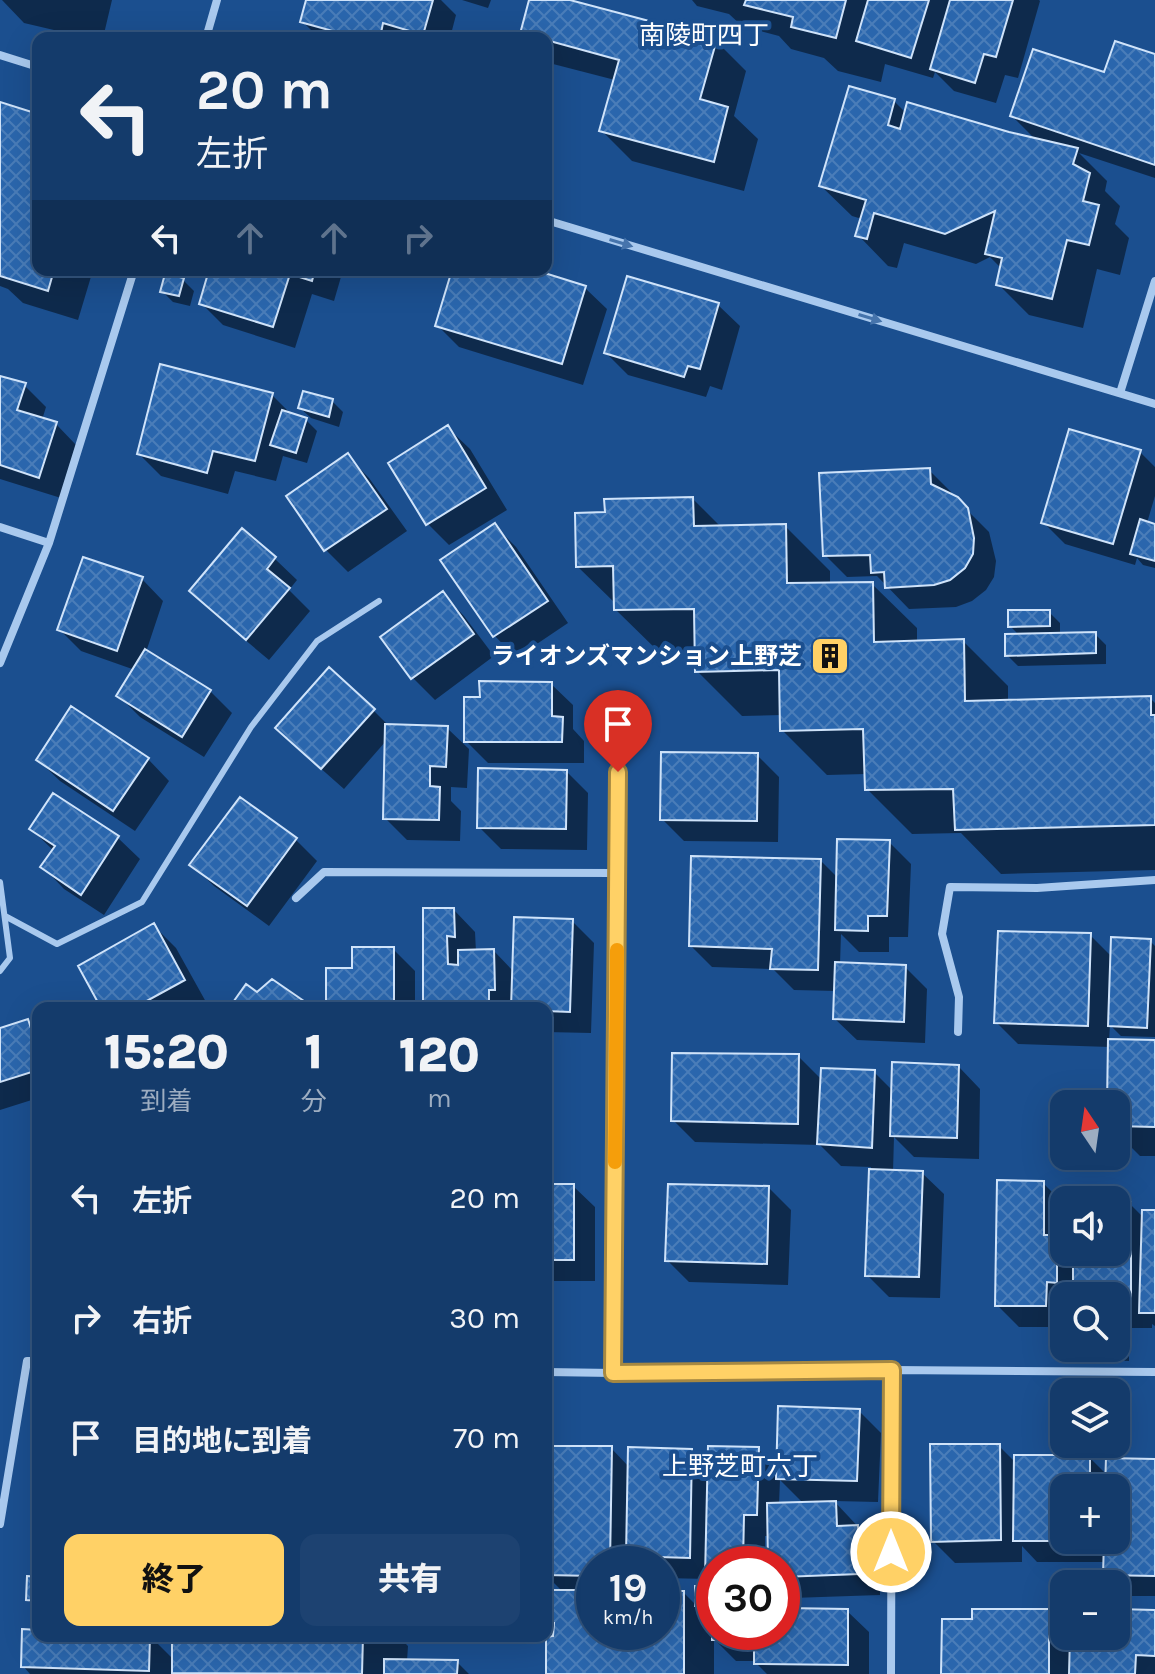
<!DOCTYPE html>
<html lang="ja">
<meta charset="utf-8">
<style>
body{margin:0;font-family:Karla,"Noto Sans JP",sans-serif;background:#1d4271;color:#f1f3f6;height:100vh;display:flex;flex-direction:column;font-size:30px;white-space:nowrap}
*{box-sizing:border-box;margin:0}
p{font-size:26px;color:#9dadc1}
.icon{flex:none;width:44px;height:44px;fill:none;stroke:currentColor;stroke-width:2;stroke-linecap:round;stroke-linejoin:round}
.map{position:relative;flex:1;overflow:hidden}
.drawer{position:absolute;left:32px;top:1002px;width:520px;height:640px;display:flex;flex-direction:column;background:#143b6b;border-radius:16px;box-shadow:0 8px 32px #0002,0 0 0 2px #33557e}
.drawer>*{flex:none}
.hud{position:absolute;left:32px;top:32px;width:520px;height:244px;border-radius:16px;box-shadow:0 8px 32px #0002,0 0 0 2px #33557e;background:#143b6b;color:#f1f3f6;overflow:hidden}
.needle{width:52px;rotate:347deg}
.controls{position:absolute;left:1050px;top:1090px;display:grid;gap:16px}
.controls a{display:grid;place-items:center;width:80px;height:80px;border-radius:16px;background:#143b6b;box-shadow:0 8px 32px #0002,0 0 0 2px #33557e;font-size:40px}
.speed{position:absolute;left:576px;top:1546px;display:flex;gap:16px;font-size:40px;font-weight:700;text-align:center}
.speed>*{display:grid;place-content:center;width:104px;height:104px;border-radius:50%;background:#143b6b;box-shadow:0 8px 32px #0002,0 0 0 2px #33557e;line-height:1}
.speed small{font-size:20px;font-weight:400}
.speed .limit{border:12px solid #d22;background:#fff;color:#111}
.pin{position:absolute;display:grid;place-items:center;width:68px;height:68px;color:#fff;margin:-82px -34px;border-radius:50% 50% 50% 0;rotate:-45deg;box-shadow:0 0 8px #0007}
.pin .icon{rotate:45deg}
.me{position:absolute;width:88px;margin:-44px;rotate:0deg;stroke-linejoin:round;filter:drop-shadow(0 0 6px #0008)}
.turn{display:flex;align-items:center;gap:28px;height:168px;padding:0 32px;font-size:36px}
.turn .icon{width:104px;height:104px;stroke-width:2.5}
.turn b{display:block;font-size:56px;line-height:68px}
.lanes{display:flex;align-items:center;height:76px;padding:0 32px;background:#0003;justify-content:center;gap:40px;direction:ltr}
.lanes .off{opacity:.35}
.eta{display:flex;justify-content:space-evenly;align-items:center;height:136px;text-align:center}
.eta b{font-size:48px;font-weight:800;line-height:56px}
.primary-button{display:flex;gap:16px;margin-top:auto;padding:16px 32px}
.primary-button a{flex:1;height:92px;border-radius:16px;background:#ffd166;color:#111;font-size:32px;font-weight:800;line-height:92px;text-align:center}
.primary-button a+a{background:#1d4271;color:#f1f3f6}
ul{padding:0;list-style:none}
li{display:flex;align-items:center;gap:24px;height:120px;padding:0 32px}
li div{flex:1}
li b{display:block;font-size:30px}
li em{font-style:normal}
.map>svg:first-child{display:block}
</style>
<div class="map">
<svg width="1155" height="1674" viewBox="0 0 1155 1674">
<defs>
<pattern id="building-cross-hatch" width="8" height="8" patternUnits="userSpaceOnUse" patternTransform="scale(2)"><rect width="8" height="8" fill="#2a66ad"/><path d="M0 0l8 8M0 8l8-8" fill="none" stroke="#4a7db9"/></pattern>
</defs>
<rect width="100%" height="100%" fill="#1b4f8f"/>
<path fill="#0007" fill-rule="evenodd" d="M2,0H112L103,38H88L24,23Z
M308,0H441L456,15L450,38H319L302,21Z
M462,0H491L488,8Z
M531,0H562L716,41L746,71L734,116L758,139L744,191L632,161L601,130L615,80L553,64L546,57V38H527L522,33Z
M692,0H1039L1040,1L1018,78L1005,75L996,103L954,91L935,72L933,78L885,64L881,82L838,71L824,58L791,49L779,36L742,26L729,14L697,6Z
M1155,56V178L1079,153L1107,181L1105,191L1120,206L1115,224L1129,238L1120,275L1097,269L1083,328L1029,315L998,284L1002,269L990,257L976,264L904,243L897,268L888,266L858,235L862,219L852,216L821,186L894,101L906,113L1036,140L1012,116L1105,74Z
M0,105L38,116V270H93L78,320L23,303L8,289L0,286Z
M212,270H343L334,301L312,294L295,348L223,325L201,303Z
M454,270H529L585,288L607,309L583,385L459,347L437,325Z
M183,280L194,291L190,306L173,302L162,291Z
M718,305L740,326L722,390L710,386L706,397L628,375L606,353Z
M0,378L24,385L46,407L42,420L56,424L77,446L61,498L0,479Z
M272,395L293,416L306,420L317,431L307,463L283,456L276,481L235,471L228,494L161,476L139,454Z
M332,401L343,412L339,427L311,418L300,408Z
M448,428L470,449L507,510L449,545L427,523Z
M1140,452L1155,467V496L1147,523L1155,526V568L1143,565L1137,558L1135,565L1065,544L1043,522Z
M347,456L369,478L407,531L348,572L326,550L289,497Z
M929,470L951,492V496L956,499L989,532L996,561L994,577L986,590L972,601L956,607L909,609L877,576L847,577L825,555Z
M693,499L722,528L785,526L830,571V585L872,584L917,628V643L963,641L1008,686V702L1150,698L1155,703V870L1001,874L961,833L912,834L867,789L866,774L827,775L782,730V715L742,716L697,671V654H661L616,610V604L578,567L607,514Z
M494,525L516,547L568,623L516,658L495,636L443,561Z
M242,531L275,559L297,580L289,590L310,611L269,660L213,613L191,591Z
M142,579L163,601L146,652L210,691L232,713L204,757L140,717L118,695L135,670L81,651L59,629Z
M443,594L464,616L494,656L435,700L413,678L383,637Z
M1049,612L1060,623V634H1095L1106,645V664L1018,666L1007,655L1019,635L1010,626Z
M551,684L573,705V729L584,741V763H488L466,741L482,699Z
M373,710L389,726L447,728L469,749L467,788L451,787V801L461,811L460,841L407,840L385,818L386,741L344,789L300,750Z
M757,755L779,777L778,842L684,841L662,819Z
M148,759L169,781L135,831L60,781L38,760Z
M566,771L588,793L587,850L501,849L479,827Z
M53,796L118,838L140,859L104,915L64,889L43,867L54,851L31,829Z
M295,839L317,861L269,926L214,886L192,865Z
M889,842L911,864L908,937H889V952H859L841,934L840,964L905,967L927,989L925,1043L857,1040L835,1019L836,991L794,990L773,969L712,967L691,946L821,861L838,878Z
M454,910L475,932L476,952L494,951L514,972L572,921L594,943L591,1033L546,1032V1008H425Z
M154,926L176,948L206,1002L195,1008H103Z
M1090,935L1112,957L1150,941L1155,946V1037L1121,1036L1110,1025L1109,1041L1155,1042V1156H1140L1116,1132V1104H1109L1110,1047L1018,1044L996,1022Z
M393,949L415,971V1008H328Z
M28,1021L38,1032V1098L0,1110V1030Z
M798,1056L822,1080L874,1072L894,1092L959,1067L980,1089L979,1159L914,1157L894,1137L893,1172L922,1173L944,1194L940,1298L889,1297L867,1275L871,1167L841,1166L820,1145L695,1142L673,1120Z
M1043,1183L1064,1204V1252H1071L1075,1256V1252H1116V1204H1130L1144,1218L1155,1212V1326L1152,1324V1328H1129V1361L1097,1360L1085,1348H1116V1296H1064V1327H1019L997,1305Z
M546,1186H573L595,1207V1281H546Z
M769,1188L791,1210L788,1285L689,1282L667,1260Z
M859,1411L881,1433L878,1502L834,1501L879,1549L880,1595L792,1598L782,1588V1564H770V1536H765V1564H714V1583L709,1579L662,1578V1564H637L632,1559V1564H594V1632H662V1593H684L697,1606L705,1589L714,1596V1616H707L714,1623V1632H782V1597H785L798,1610L847,1611L869,1632V1674H767L756,1663V1661H736L714,1639V1674H548L555,1638L546,1629V1592H563L546,1575V1454L611,1448L630,1468L691,1451L709,1469L758,1449L778,1469ZM780,1480L804,1504L779,1505Z
M999,1446L1016,1463L1089,1457L1108,1476L1155,1461V1596H1127L1105,1574V1562H1037L1022,1546V1562L955,1563L933,1541ZM1064,1488H1116V1540H1064Z
M38,1579V1610L28,1600Z
M1048,1611L1064,1627V1636H1116V1611L1155,1612V1674H943L974,1621Z
M38,1632V1636H398L408,1646L407,1661L457,1662L469,1674H176L171,1669V1674H30L23,1666ZM157,1643H174V1660Z"/>
<path fill="url(#building-cross-hatch)" stroke="#cfe3fa" stroke-width="2" d="M306,0H433L423,35L383,23L380,38H358L300,22Z
M529,0H570L717,39L700,99L728,107L714,162L599,131L619,60L546,40V38H536L520,34Z
M746,0H846L836,38L791,27L793,17L744,5Z
M868,0H929L911,58L856,41Z
M950,0H1013L996,57L984,54L975,83L930,69Z
M1115,41L1155,54V165L1010,116L1033,49L1104,72Z
M849,86L895,99L888,125L900,129L907,102L1009,132L1078,148L1073,164L1090,173L1083,201L1099,205L1089,245L1067,240L1052,299L996,285L1002,258L985,254L995,211L945,234L874,213L867,239L855,236L866,200L819,186Z
M0,102L38,114V179L33,195L38,196V270H54L48,291L0,276Z
M209,270H315L312,281L290,274L273,327L199,304Z
M452,270H535L586,286L562,364L435,326Z
M165,274L184,278L179,296L160,292Z
M627,276L719,303L700,369L688,366L684,377L604,353Z
M160,364L273,393L255,461L213,451L207,473L137,454Z
M0,376L26,383L17,410L57,422L39,478L0,465Z
M303,391L333,399L329,417L298,408Z
M282,410L307,418L296,453L270,445Z
M448,425L486,488L426,525L388,463Z
M1069,429L1141,450L1113,544L1041,523Z
M348,453L387,509L324,551L286,496Z
M930,468L931,484L958,497L968,508L974,538L973,554L965,568L950,580L934,585L885,588L884,572L871,573L870,555L823,556L819,473Z
M693,497L694,526L786,524L787,583L873,582L874,642L964,639L965,701L1151,696V715H1155V825L955,830L953,789L865,790L863,729L780,731L779,670L695,672L694,609L614,610L613,566L576,567L575,513L605,512L604,499Z
M1140,519L1155,524V561L1130,554Z
M495,523L548,601L493,637L440,560Z
M242,528L276,557L267,569L290,588L246,640L189,591Z
M83,557L143,577L117,651L57,630Z
M443,591L474,634L411,679L380,637Z
M1008,610H1050V626L1008,627Z
M1096,632V653L1005,656V634Z
M145,649L211,690L182,737L116,696Z
M329,667L375,709L321,769L275,728Z
M479,681L552,682V716L563,717L562,742H464V697H480Z
M71,706L149,758L113,811L36,760Z
M385,724L448,726L446,767L430,766V786L440,787L439,820L383,819Z
M661,752L758,753L757,821L660,820Z
M478,768L567,770L566,829L477,828Z
M53,793L119,836L81,895L40,867L55,846L29,829Z
M240,797L297,838L247,906L189,865Z
M837,839L890,840L887,916H868V931L835,930Z
M691,856L821,859L818,970L770,969L772,949L689,946Z
M423,908H454L455,937L447,936L448,964L458,965V950L494,949L495,990H489V1008H423Z
M514,917L573,919L570,1012L546,1011V1008H511Z
M154,923L185,980L134,1008H101L78,966Z
M998,931L1091,933L1088,1026L994,1023Z
M1111,937L1151,939L1147,1028L1108,1026Z
M352,947H394V1008H326V968H352Z
M835,962L906,965L904,1022L833,1019Z
M272,979L314,1008H229L246,984L257,992Z
M28,1019L38,1050V1070L0,1082V1028Z
M1108,1039L1155,1040V1127L1116,1126V1104H1107Z
M672,1053L799,1054L798,1124L671,1121Z
M892,1062L959,1065L957,1138L890,1136Z
M821,1068L875,1070L872,1148L817,1144Z
M869,1169L923,1171L919,1277L865,1276Z
M997,1180L1044,1181V1235H1057V1283L1047,1282L1046,1306H995Z
M546,1184H574V1260H546Z
M668,1184L769,1186L767,1264L665,1261Z
M1116,1202H1131V1306L1116,1307V1296H1073V1252H1116Z
M1142,1210H1155V1313H1139Z
M778,1406L860,1409L857,1481L776,1479Z
M930,1444H1000L1001,1540L931,1542Z
M546,1446H612L610,1564H594V1576L546,1575Z
M708,1446L759,1447L757,1515H744L743,1564H714V1577H705Z
M628,1447L692,1449L690,1558L626,1556Z
M1014,1455H1090V1488H1064V1540L1089,1541H1013Z
M1106,1458L1155,1459V1576L1103,1575L1104,1540H1116V1488H1105Z
M836,1501L837,1526L858,1525L859,1574L782,1577V1564H768L767,1503Z
M27,1576L38,1577V1601L26,1600Z
M695,1586L706,1587L705,1606H695Z
M546,1590H594V1632H662V1591H684V1674H546V1637L553,1636L554,1623H546Z
M712,1594H714V1632H782V1595H786L785,1608L848,1609V1665L754,1664V1640H712Z
M972,1609H1049V1674H941L942,1619H972Z
M1116,1609L1155,1610V1656L1136,1655L1135,1674H1069L1070,1636H1116Z
M22,1629L38,1630V1636H150L149,1671L21,1667Z
M172,1636H363L362,1674L172,1673Z
M384,1659L458,1660L457,1674H384Z"/>
<g fill="none" stroke-linecap="round" stroke-linejoin="round">
<path stroke="#a9c9ee" stroke-width="6" d="M0,882L10,958L0,971
M5,916L57,944L142,902L251,727L317,641L379,601"/>
<path stroke="#a9c9ee" stroke-width="8" d="M206,38L217,0
M0,55L38,67
M546,220L1155,404
M1120,393L1155,281
M0,527L49,543
M0,663L49,543L134,270
M296,898L324,872L617,873
M958,1032L959,997L942,934L950,887L1037,888L1155,880
M546,1372L613,1373L892,1370L1155,1372
M613,1373L618,772
M0,1524L27,1361H38
M891,1674L892,1370"/>
</g>
<defs><path id="oneway-solid" d="M-6-.8H1V-3.2L6.5 0L1 3.2V.8H-6Z" transform="scale(2)"/></defs>
<g fill="#4674ac">
<use href="#oneway-solid" transform="translate(621 243) rotate(17)"/>
<use href="#oneway-solid" transform="translate(870 318) rotate(17)"/>
</g>
<g fill="none" stroke-linecap="round" stroke-linejoin="round">
<g stroke="#a68842" stroke-width="20">
<path id="route" d="M618,772L613,1373L892,1370L891,1552"/>
</g>
<use href="#route" stroke="#ffd166" stroke-width="14"/>
<path stroke="#f59e0b" stroke-width="14" d="M615,1162L617,950"/>
</g>
<defs>
<g id="building-square" transform="scale(2)"><rect x="-9" y="-9" width="18" height="18" rx="4" fill="#ffd166" stroke="#1b4f8f"/><path d="M-4-6H4V6H1V3H-1V6H-4ZM-2.5-4.3h1.7v1.8h-1.7ZM.8-4.3h1.7v1.8H.8ZM-2.5-1h1.7V.8h-1.7ZM.8-1h1.7V.8H.8Z" fill="#111"/></g>
</defs>
<g fill-rule="evenodd">
<use href="#building-square" x="830" y="656"/>
</g>
<g text-anchor="middle" dominant-baseline="central" stroke-width="8" stroke-linejoin="round" paint-order="stroke">
<g font-size="24" font-weight="bold" fill="#fff" stroke="#1b4f8f" text-anchor="end">
<text x="802" y="656">ライオンズマンション上野芝</text>
</g>
<g font-size="26" fill="#fff" stroke="#1b4f8f">
<text x="704" y="35">南陵町四丁</text>
<text x="740" y="1466">上野芝町六丁</text>
</g>
</g>
</svg>
<div class="controls">
<a><svg class="needle" viewBox="-14 -14 28 28"><path d="M0-13l5 13h-10z" fill="#e53935"/><path d="M0 13l5-13h-10z" fill="#9dadc1"/></svg></a>
<a><svg class="icon" aria-label="sound" viewBox="0 0 24 24"><path d="M4 9h4l5-4v14l-5-4H4zM17 9q2 3 0 6"/></svg></a>
<a><svg class="icon" aria-label="search" viewBox="0 0 24 24"><circle cx="10" cy="10" r="6"/><path d="M15 15l6 6"/></svg></a>
<a><svg class="icon" aria-label="layers" viewBox="0 0 24 24"><path d="M12 4l9 5-9 5-9-5zM3 14l9 5 9-5"/></svg></a>
<a>+</a>
<a>−</a>
</div>
<div class="speed"><div>19<small>km/h</small></div><div class="limit">30</div></div>
<div class="pin" style="left:618px;top:772px;background:#d93025"><svg class="icon" aria-label="arrive" viewBox="0 0 24 24"><path d="M6 21V4h12l-3 4 3 4H6"/></svg></div>
<svg class="me" style="left:891px;top:1552px" viewBox="-20 -20 40 40"><circle r="17" fill="#ffd166" stroke="#fff" stroke-width="3"/><path d="M0-11L8 9 0 5-8 9z" fill="#fff"/></svg>
<div class="hud">
<div class="turn"><svg class="icon" aria-label="left" viewBox="0 0 24 24"><path d="M17 20v-9H6M10 6l-5 5 5 5"/></svg><div><b>20 m</b>左折</div></div>
<div class="lanes"><svg class="icon" aria-label="left" viewBox="0 0 24 24"><path d="M17 20v-9H6M10 6l-5 5 5 5"/></svg><svg class="icon off" aria-label="ahead" viewBox="0 0 24 24"><path d="M12 20V5M6 11l6-6 6 6"/></svg><svg class="icon off" aria-label="ahead" viewBox="0 0 24 24"><path d="M12 20V5M6 11l6-6 6 6"/></svg><svg class="icon off" aria-label="right" viewBox="0 0 24 24"><path d="M7 20v-9h11M14 6l5 5-5 5"/></svg></div>
</div>
<section class="drawer">
<div class="eta">
<div><b>15:20</b><p>到着</p></div>
<div><b>1</b><p>分</p></div>
<div><b>120</b><p>m</p></div>
</div>
<ul>
<li><svg class="icon" aria-label="left" viewBox="0 0 24 24"><path d="M17 20v-9H6M10 6l-5 5 5 5"/></svg><div><b>左折</b></div><em>20 m</em></li>
<li><svg class="icon" aria-label="right" viewBox="0 0 24 24"><path d="M7 20v-9h11M14 6l5 5-5 5"/></svg><div><b>右折</b></div><em>30 m</em></li>
<li><svg class="icon" aria-label="arrive" viewBox="0 0 24 24"><path d="M6 21V4h12l-3 4 3 4H6"/></svg><div><b>目的地に到着</b></div><em>70 m</em></li>
</ul>
<div class="primary-button"><a>終了</a><a>共有</a></div>
</section>
</div>
